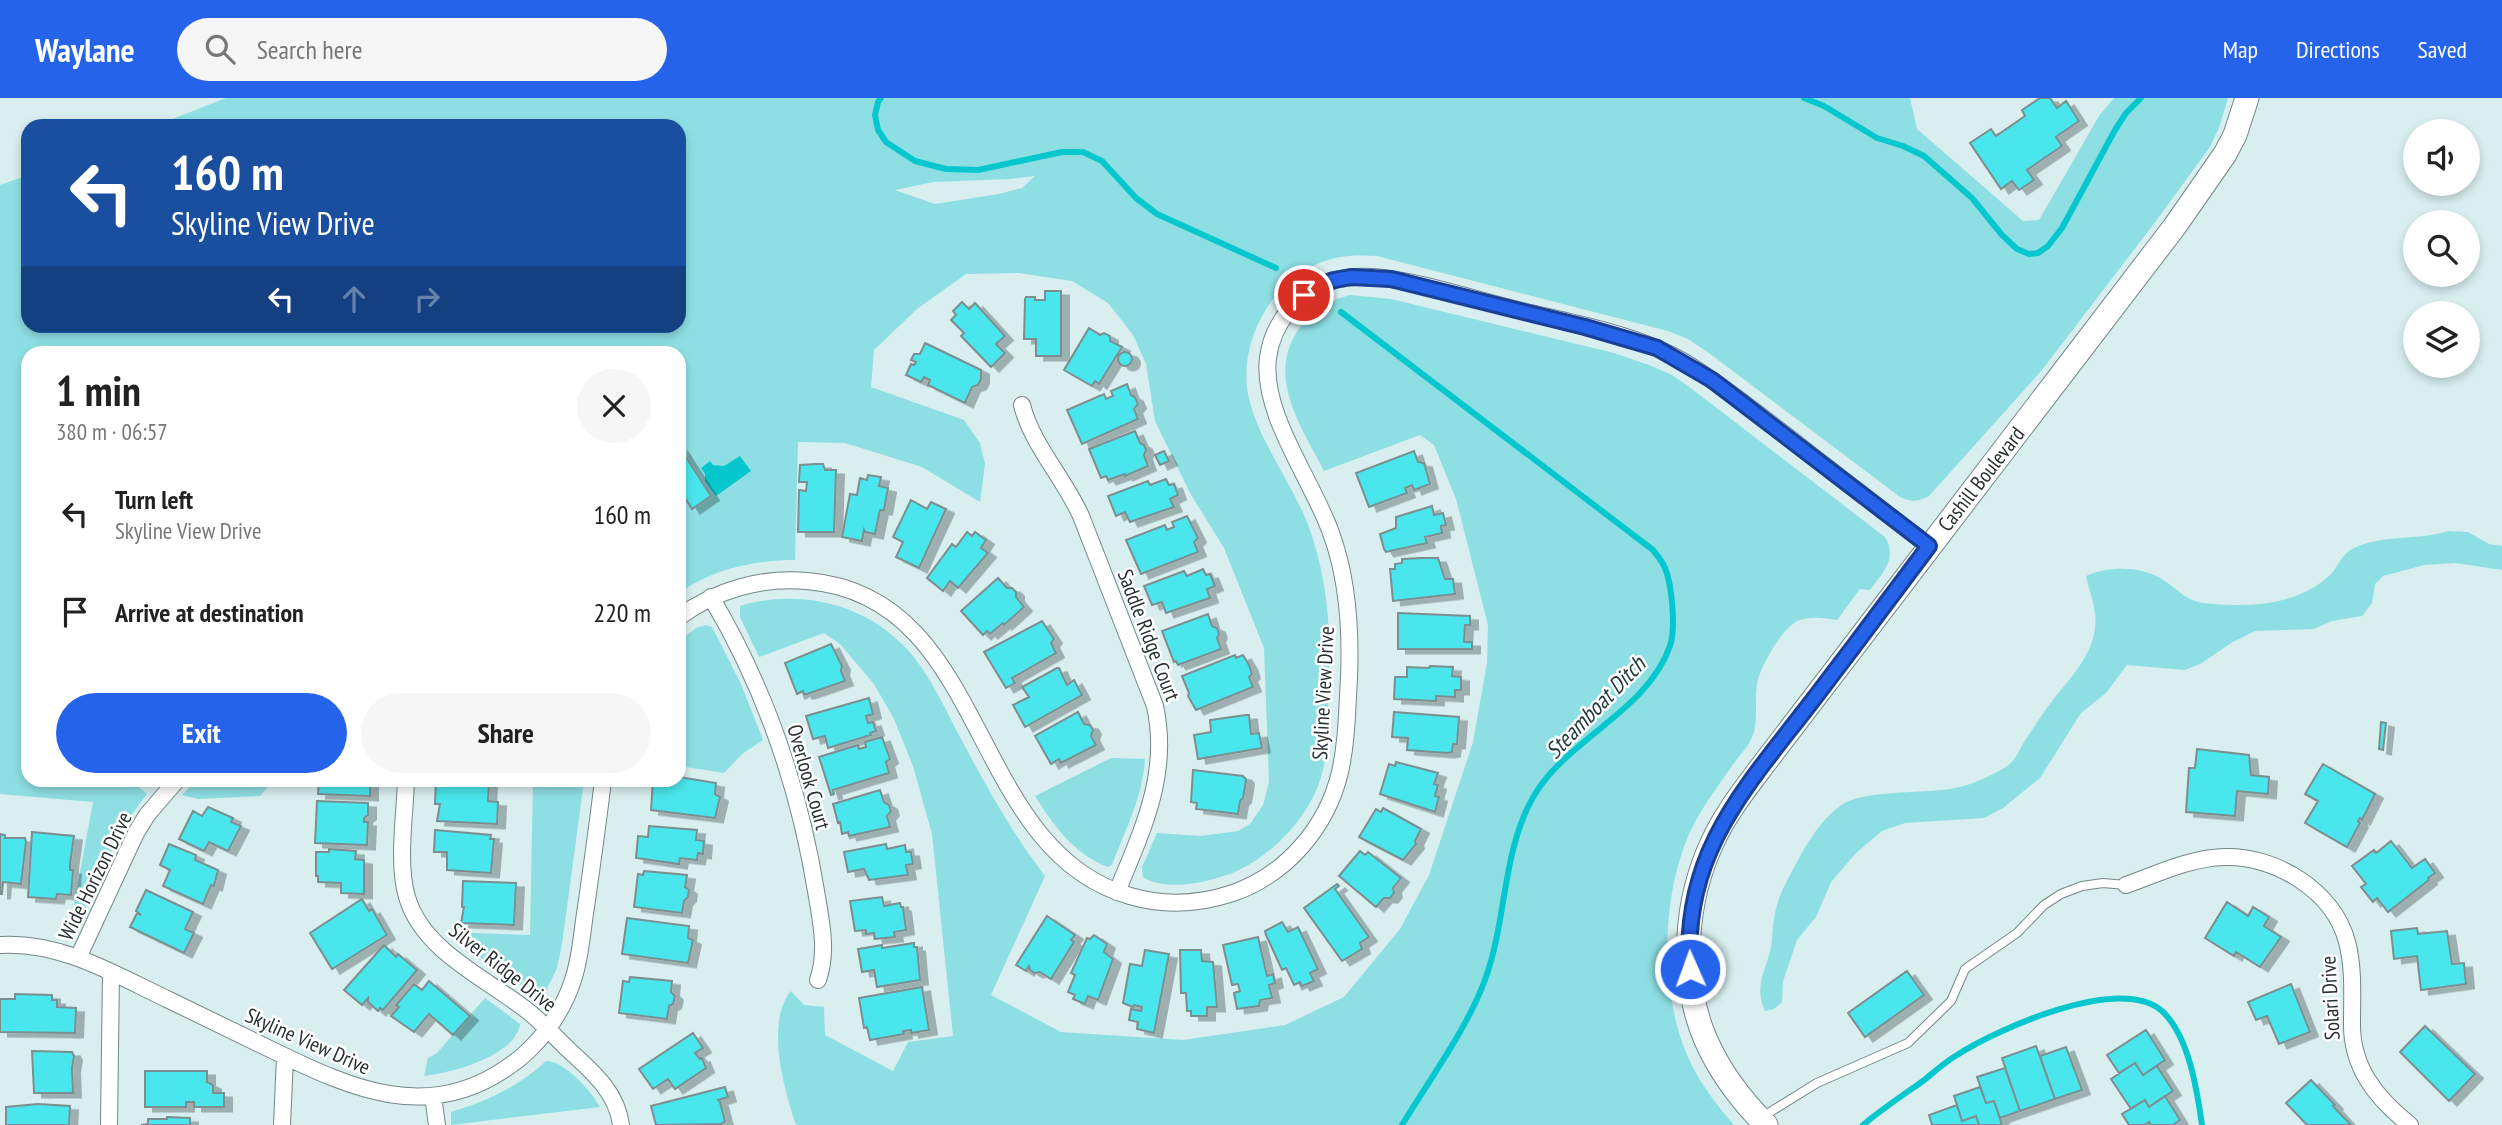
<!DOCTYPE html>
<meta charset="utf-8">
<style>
body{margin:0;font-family:"PT Sans Narrow",sans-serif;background:#f6f6f6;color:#222;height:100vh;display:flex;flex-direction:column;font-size:26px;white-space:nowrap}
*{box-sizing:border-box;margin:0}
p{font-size:23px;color:#767676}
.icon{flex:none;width:38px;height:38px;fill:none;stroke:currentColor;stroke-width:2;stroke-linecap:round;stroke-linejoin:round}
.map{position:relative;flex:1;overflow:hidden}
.details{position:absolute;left:21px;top:248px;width:665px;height:441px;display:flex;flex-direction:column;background:#fff;border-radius:21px;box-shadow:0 4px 10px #0003}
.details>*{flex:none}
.banner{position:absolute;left:21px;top:21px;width:665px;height:214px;border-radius:21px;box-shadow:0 4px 10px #0003;background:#1a4fa0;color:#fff;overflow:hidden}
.controls{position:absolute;left:2403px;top:21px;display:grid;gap:14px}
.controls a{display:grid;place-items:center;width:77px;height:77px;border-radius:50%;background:#fff;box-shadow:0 4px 10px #0003;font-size:35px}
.pin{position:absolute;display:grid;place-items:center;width:60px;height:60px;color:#fff;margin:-30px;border:4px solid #fff;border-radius:50%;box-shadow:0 2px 7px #0007}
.me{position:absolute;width:77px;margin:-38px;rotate:358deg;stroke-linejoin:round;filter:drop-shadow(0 0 5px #0008)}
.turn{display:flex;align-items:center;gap:24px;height:147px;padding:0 35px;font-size:32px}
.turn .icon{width:91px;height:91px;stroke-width:2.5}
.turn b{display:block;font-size:49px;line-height:60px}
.lanes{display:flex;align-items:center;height:66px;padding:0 35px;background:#0003;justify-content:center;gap:35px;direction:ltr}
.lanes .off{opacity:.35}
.round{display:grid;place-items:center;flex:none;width:74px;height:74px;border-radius:37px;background:#f6f6f6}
.overview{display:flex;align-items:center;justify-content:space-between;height:119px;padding:0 35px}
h1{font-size:42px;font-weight:700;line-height:52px}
.cta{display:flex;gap:14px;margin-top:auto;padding:14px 35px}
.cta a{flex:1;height:80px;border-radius:42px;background:#2563eb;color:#fff;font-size:28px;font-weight:700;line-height:80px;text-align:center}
.cta a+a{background:#f6f6f6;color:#222}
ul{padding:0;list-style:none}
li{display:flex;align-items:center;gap:21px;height:98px;padding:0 35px}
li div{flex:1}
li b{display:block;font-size:26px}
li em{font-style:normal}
header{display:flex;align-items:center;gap:42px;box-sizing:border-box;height:98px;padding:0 35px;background:#2563eb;color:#fff}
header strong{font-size:33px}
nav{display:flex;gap:38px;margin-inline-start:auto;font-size:24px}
.search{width:490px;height:63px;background:#f6f6f6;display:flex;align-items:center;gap:18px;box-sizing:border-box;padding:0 24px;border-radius:38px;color:#767676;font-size:26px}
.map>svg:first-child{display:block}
</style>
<header>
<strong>Waylane</strong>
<div class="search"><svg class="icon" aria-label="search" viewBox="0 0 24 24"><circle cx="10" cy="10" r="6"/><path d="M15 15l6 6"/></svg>Search here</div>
<nav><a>Map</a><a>Directions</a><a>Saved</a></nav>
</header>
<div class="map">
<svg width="2502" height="1027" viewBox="0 0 2502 1027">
<defs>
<filter id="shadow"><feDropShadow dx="8" dy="4.5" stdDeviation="0" flood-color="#0004"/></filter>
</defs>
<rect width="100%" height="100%" fill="#d8eeef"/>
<path fill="#8edfe3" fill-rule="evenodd" d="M226,0H1910L1917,31L2023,123L2039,122L2099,18L2114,0H2228L2220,27L2210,49L2159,119L2042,272L1929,398C1918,404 1911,404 1900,399L1709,255L1688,241L1668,233L1377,158C1360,157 1341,157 1325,163C1275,179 1241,238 1247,289C1253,339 1297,389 1312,438C1331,496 1331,551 1328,611C1327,633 1328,657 1321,679C1310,717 1275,755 1239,772C1216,783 1166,795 1143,779L1142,769L1157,735L1201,738L1238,733L1250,726L1263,707L1269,684L1264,550L1224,450L1190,395L1155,323L1146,266L1133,237L1108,205L1072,183L1018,175L966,176L917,211L874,252L871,289L964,322L980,345L985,366L980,404L922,369L845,345L798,344L795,462C754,462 713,471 679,495V256H28V682L131,683L147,696L124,727L76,829L69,833L93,704L0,696V87L28,77V228H679V28H155ZM1035,78L1022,90L999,96L935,106L895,92L933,84L1010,81Z
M1350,197L1391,201L1614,255L1649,267L1672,277L1688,288L1885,439C1898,461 1883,474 1870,492L1860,491L1837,522C1825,520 1812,518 1800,522C1784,526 1759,570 1757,586C1754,603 1759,623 1752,639C1749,647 1742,655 1737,661C1722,683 1705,704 1693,728C1662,790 1660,882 1683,947C1694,977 1713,1003 1734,1027H796C784,991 765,925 791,893L804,907L824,909L825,937L893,973L908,944L953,938L932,736L913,668L894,621L874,586L840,546L824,535L759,559L740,519V508C796,491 861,504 903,547C928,572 943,607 959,637C985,686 1011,734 1045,778L991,897L1061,934L1183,942L1285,927L1344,899L1400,831L1429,777L1473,644L1487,565L1488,527L1456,401L1434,347L1420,337L1324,373C1311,347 1292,318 1287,289C1278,245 1308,207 1350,197Z
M2448,433L2468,434L2489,446L2502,448V472L2455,465L2424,467L2383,478L2375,486L2372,505L2362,518L2332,523L2314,531L2255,533L2231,545L2202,565L2185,572L2127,567L2106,595L2081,615L2040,680L2003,710L1984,720L1905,725L1882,733L1856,755L1831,784L1816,819L1797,842L1783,883L1782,904L1774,911L1765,913C1752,885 1770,868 1772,842C1774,804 1781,794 1798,762C1808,743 1822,721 1840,708C1864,690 1929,697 1960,689C1974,686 1992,677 2004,670C2017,663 2018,652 2026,641C2035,628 2043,614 2053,602C2075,574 2102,548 2094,509C2092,498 2088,488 2086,478C2109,468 2140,468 2162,481C2176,490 2187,503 2203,505C2245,510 2298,508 2330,477C2339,468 2341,456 2354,450C2384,436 2417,443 2448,433Z
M706,527L712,529L741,586L763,642L742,656L724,675L679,668V543L696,530Z
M1111,660L1145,661C1143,698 1125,733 1112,767L1108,769C1074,756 1054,728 1035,698Z
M196,683V682L270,683L268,689L260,698L198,701L182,697Z
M533,683H584L562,846L557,870L543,899L538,900L445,834L530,837Z
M485,900L520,926C516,958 451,975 424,978L428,960L437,955Z
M546,963C565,963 591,993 600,1009L451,1027V1014C487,1003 518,989 546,963Z"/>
<path fill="#07c7ce" d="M740,358L751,373L716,398L705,383V376L701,370L710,363L713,367L724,368Z"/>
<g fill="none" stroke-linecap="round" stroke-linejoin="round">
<path stroke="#07c7ce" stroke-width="6" d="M881,0L878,4L875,17L878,32L886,44L915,63L946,71L978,72L1062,54H1083L1102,63L1136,100L1157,116L1276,170
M1804,0L1824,8L1877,40L1903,48L1924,58L1972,100L2002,137L2017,151L2029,156L2038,155L2048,148L2062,130L2115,32L2126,15L2141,0
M1341,214L1653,452C1657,457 1662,463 1665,470C1672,487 1676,530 1670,548C1647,613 1570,639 1535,696C1502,751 1507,820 1486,879C1469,928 1429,982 1402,1027
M1863,1027C1882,1011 1903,997 1923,983C1934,974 1945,964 1957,957C1997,931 2120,876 2162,913C2189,938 2197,992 2202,1027"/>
</g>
<path fill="#48e6ed" stroke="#7b8f90" stroke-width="2" filter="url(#shadow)" d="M2040,0H2050L2057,10L2066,3L2079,23L2056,39L2062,48L2027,72L2034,82L2019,92L2012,83L2001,91L1970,45L1991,31L1996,38L2025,18L2022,12Z
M1045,193H1061V258H1036V241H1024L1025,201L1026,199H1035V202H1045Z
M962,204L969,211L975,205L1005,238L996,246L1005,255L991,269L961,238L964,235L951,222L956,217L953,213Z
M1089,230L1100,237L1104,235L1110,238V243L1122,249L1099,286L1095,283L1092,288L1064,272Z
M925,245L981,272V281L978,287L972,289L965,305L928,287L930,282L924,279L921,284L906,277L911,266L914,267L916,264L911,262L914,256H920Z
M1118 261a7 7 0 1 1 14 0a7 7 0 1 1-14 0Z
M1127,286L1131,297L1135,299L1138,306L1134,311L1138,321L1082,346L1067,312L1104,296L1106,301L1113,298L1111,293Z
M1135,333L1140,345L1144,347L1146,352L1144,357L1148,368L1125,378V376L1108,382L1106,378L1101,380L1089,351Z
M680,350L711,398L692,411L679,390Z
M1164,353L1169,363L1160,367L1155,357Z
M1414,353L1418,364L1424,365L1430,386L1414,392L1412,387L1405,390L1407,395L1369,409L1356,375Z
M816,366H823L825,372H836L834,434H798L799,392L806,393L807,384H799L800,367Z
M868,377L881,379L879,388L888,390L884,412H880L875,436L865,434L864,432L862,443L842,439L850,396L857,397L860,380L867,382Z
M1166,381L1169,387L1174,386L1178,397L1170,401L1174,409L1130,424L1125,414L1116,418L1108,398L1148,383L1150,387Z
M911,402L927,411L931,404L946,411L919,470L896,459L903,444L893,439Z
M1432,408L1434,417L1443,415L1446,427L1441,428L1442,435L1425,439L1427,445L1386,454L1384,451L1380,436L1396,430V419Z
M1187,418L1198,440L1194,444L1198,454L1141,476L1126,442L1165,427L1167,432L1174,429L1172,424Z
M967,434L972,438L975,434L986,442L981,450L988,455L958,490L950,483L943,493L927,480L952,446L956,449Z
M1422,460H1438L1445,481H1453L1455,496L1393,503L1390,471H1395V466L1402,465V461Z
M1203,471L1206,477L1210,476L1215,488L1207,491L1210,500L1166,515L1162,504L1152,507L1144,488L1184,473L1187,478Z
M998,480L1007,490H1012L1016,494V499L1024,509L1004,527L1003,525L990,536L987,533L983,537L961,513Z
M1398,515L1470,518V527H1465L1464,544H1472V551H1398Z
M1208,516L1212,528L1217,530L1219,536L1217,540L1221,551L1178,567L1176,563L1174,564L1162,533Z
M1042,523L1054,541L1051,545L1056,555L1012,580L1015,585L1006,590L984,554Z
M831,546L842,568L841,573L845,583L807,596H804L803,593L797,596L785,565Z
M1235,557L1236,560L1243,557L1249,567L1252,576L1249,579L1253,589L1196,612L1188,598L1189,595L1182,578Z
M1430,568L1453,569L1452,578L1461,579V592H1455V599L1436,598V603L1394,601L1395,579H1407V569L1429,570Z
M1057,570H1059L1067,587L1074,582L1082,597L1025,629L1013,607L1029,599L1022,589Z
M869,600L873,616L866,618L868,625L873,624L876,633L870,635L871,637L828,650L825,638L813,641L806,618Z
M1078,614L1084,626L1090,627L1093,632L1091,638L1096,647L1061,665L1059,661L1051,666L1035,638Z
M1394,614L1459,619L1457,646H1453L1452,654L1447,655L1407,652L1408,640L1392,639Z
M1246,617H1249L1251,636L1259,635L1262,650L1198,661L1194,637L1211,634L1210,622Z
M2381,624L2386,625L2383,652L2379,651Z
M882,639L890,661L886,664L889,675L833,692L834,696L831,697L819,659L858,647L859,651L866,649L865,644Z
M2197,651L2249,657L2251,677L2269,679L2268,696L2237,693L2235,718L2186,714L2189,670H2195Z
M1396,664L1438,675L1434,686L1438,687L1435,698L1439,699L1435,714L1380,696L1389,666L1395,668Z
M2323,666L2375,696L2362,722L2360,720L2358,723L2360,725L2347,749L2305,725L2318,703L2305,696Z
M1193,672L1243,678L1246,681L1245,689L1243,700L1240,703L1238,716L1196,711L1197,705L1191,704Z
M679,679L716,685L715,696L720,699L715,720L651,712L653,682H679Z
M319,682H370V698L318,696Z
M436,682L489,684L488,703L498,704L497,726L437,723L440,706H435Z
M880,692L884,704L889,707L891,713L887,718L890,729L849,738L848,734L842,736L840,724L838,725L833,706Z
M317,703L368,705V717L364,720V724H368L367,747L315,745Z
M208,709L233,720L231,724L241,728L228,753L209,744L204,753L179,741L193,713L202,718Z
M1383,710L1421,731L1415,743L1416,746L1403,762L1359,739L1376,711L1381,714Z
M649,728L697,732L696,742L704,743L703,756L698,755L697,762L680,760L679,766L636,760L638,738L648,739Z
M435,732L491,737L490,741H494L491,775L447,772V754H434Z
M32,734L74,738L70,766V772H73L71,797L57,796L56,801L28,799Z
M0,736L5,737V740H25L26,744L21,786L3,784L2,796H0Z
M2391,743L2412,770L2425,761L2435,775L2428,780L2429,782L2388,814L2377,800L2373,804L2361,789L2366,786L2352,768L2374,752L2376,755Z
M169,746L196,757L195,762L218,772L214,788L211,787L203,806L163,788L170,772L160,767Z
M886,746L887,751L905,747L906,754H911L913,766L906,767L908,777L869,782L864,771L848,774L844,754Z
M329,751L356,753L355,761L364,762V796L341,795V785L318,784V778H316V754H329Z
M1360,753L1365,757L1368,754L1401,780L1393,790L1394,795L1390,800H1384L1376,809L1339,778Z
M644,773L687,777L685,789L689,792L688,799L684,803L682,815L634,809L638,776L643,777Z
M463,783L516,785L514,827L461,825L464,809H462Z
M1337,786L1339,788L1335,791L1369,839L1360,845L1362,851L1342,863L1304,810Z
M146,792L193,814L185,831L194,835L184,855L130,829L137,815L141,817L136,813Z
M882,799L884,808L900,805L901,809H903L906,832L894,834L895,839L875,841L874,835L866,836V832L855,833L850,803Z
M362,801L369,813L372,811L387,837L332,871L310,835Z
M2227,804L2248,818L2253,809L2269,819L2264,828L2281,839L2260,869L2236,854L2234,858L2205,840Z
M1047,818L1075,837L1071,842L1074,844L1051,881L1040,874L1035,875L1030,872L1029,868L1026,873L1016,867Z
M627,820L689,828L688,840L693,842L688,865L622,856Z
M1282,824L1288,834L1298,829L1318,871L1310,875L1314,883L1302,888L1300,884L1294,887L1286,870L1282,872L1266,837L1265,833Z
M2417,830L2418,836L2447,833L2452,866L2464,865L2466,886L2421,892L2417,858L2394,861L2391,833Z
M1094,837L1107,846L1104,854L1113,861L1098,902L1088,898L1085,906L1073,901L1075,897L1068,894L1075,877L1071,875L1087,840L1090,841Z
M1258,839L1267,878L1273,876L1275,885L1269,887L1272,900L1260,902L1259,908L1237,911L1234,895L1240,893L1238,886L1232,887L1223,847Z
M914,845V849H917L920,882L877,889L874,872L862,874L858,851L882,847V850Z
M384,847L396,859L398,856L417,872L383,912L380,910L378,913L368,904V900L362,907L344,892Z
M1145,852L1169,856L1154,935L1137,931L1138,924L1129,922L1131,911L1141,913L1142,909L1134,907L1133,909L1123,905L1130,866L1142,868Z
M1180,852H1201L1202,863L1213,864L1217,909H1207V918H1191V913H1187L1186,895H1181Z
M1907,873L1924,897L1865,939L1848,915Z
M630,879L672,883L671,894L675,898L673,906L669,908L667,921L619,915L623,883L629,884Z
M429,883L470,918L453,937L429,916L414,934L391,918L399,909L396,907L414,886L422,892Z
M2291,886L2310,934L2279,946L2267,918L2256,922L2248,904Z
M922,889L929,932L911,935V932L903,933L904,936L870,942L867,929L864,930L859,900Z
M15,896L52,897V902H57V909L76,910L75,935L0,934V901H15Z
M2425,928L2475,976L2449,1003L2400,954Z
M2146,932L2165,962L2143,977L2135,965L2119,975L2107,957Z
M693,935L703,950L695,955L700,961L702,960L706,970L675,991L668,981L653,991L639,971Z
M2036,948L2055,1001L2020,1013L2002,960Z
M2066,949L2082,992L2055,1001L2040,958Z
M32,953L72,954L74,958L72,970L73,995H34Z
M2135,965L2143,977L2157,968L2173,993L2149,1009L2145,1002L2131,1011L2111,981Z
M2005,970L2020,1013L2000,1020L1994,1003L1986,1005L1977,979Z
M145,973H207V984L213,987V995H224V1009H194V1004H186V1009H145Z
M2311,982L2335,1007L2333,1008L2351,1027H2307L2286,1005Z
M725,989L728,999L718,1002L720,1004L725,1023L721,1026L656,1027L651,1008Z
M1980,989L1986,1005L1994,1003L2002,1027H1979L1976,1018L1962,1023L1954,998Z
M2165,998L2180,1022L2173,1027H2151L2149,1024L2145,1027H2129L2122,1016L2145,1002L2149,1009Z
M38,1006L70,1008L69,1027H6V1009Z
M1957,1007L1962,1023L1976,1018L1979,1027H1932L1929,1017Z
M167,1019L190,1020V1027H141L148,1026V1021H167Z"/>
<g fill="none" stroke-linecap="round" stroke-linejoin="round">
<g stroke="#738788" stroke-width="10">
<path id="lane" d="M1762,1019L1817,985L1908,945L1951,903L1965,871L2017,835L2044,807L2061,796L2082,788L2103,785L2126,787"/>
</g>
<g stroke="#738788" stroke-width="18">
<path id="street" d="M1022,307C1032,347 1064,380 1081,418L1155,608C1170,677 1142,732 1117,794
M711,499C765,590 799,689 816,793C821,824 828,852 818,882
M679,519C716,492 761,479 807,483C991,498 966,751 1130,798C1164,808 1200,806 1233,795C1287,776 1327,729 1340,674C1347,643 1347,612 1349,580C1351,532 1348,481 1331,435C1313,383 1261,316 1268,260C1272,226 1299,192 1331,183C1345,179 1359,178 1373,179C1418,183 1463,198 1506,209C1564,224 1634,234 1686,265C1722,287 1755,314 1788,339C1835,376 1882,412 1929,448
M406,682C405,717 397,766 407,799C423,854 488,881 529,914C544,926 557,941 571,954C594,975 617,995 621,1027
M2126,787C2157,776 2190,760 2224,759C2275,757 2334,793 2347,844C2354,870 2352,898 2352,924C2351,969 2376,1000 2410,1027
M0,847C61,843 116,877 169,902C204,919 239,936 274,953C352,991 428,1025 508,969C538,949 562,916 573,882C581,858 582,833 586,809C592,767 598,725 603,682
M78,860L136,735L147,717L177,682
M433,998L437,1027
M109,1027L111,875
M282,1027L285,959"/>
</g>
<g stroke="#738788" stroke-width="25">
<path id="secondary" d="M1766,1027C1741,1002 1719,973 1705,940C1679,878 1685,802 1713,743C1726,715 1745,691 1763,667L2175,128L2225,56L2235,37L2247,0"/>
</g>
<use href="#lane" stroke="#fff" stroke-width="8"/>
<use href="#street" stroke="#fff" stroke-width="16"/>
<use href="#secondary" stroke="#fff" stroke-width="23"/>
</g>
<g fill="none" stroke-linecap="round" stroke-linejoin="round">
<g stroke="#184099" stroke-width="18">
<path id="route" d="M1304,197L1321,187L1334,182L1351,179L1391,181L1585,229L1657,250L1712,282L1929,448C1891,499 1852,551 1813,602C1747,688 1682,754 1690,871"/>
</g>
<use href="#route" stroke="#2563eb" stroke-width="12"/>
</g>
<g text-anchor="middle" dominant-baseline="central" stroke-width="5" stroke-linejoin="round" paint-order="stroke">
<g font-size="21" fill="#273030" stroke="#fff">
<text transform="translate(1981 381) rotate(-52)">Cashill Boulevard</text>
<text transform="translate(1149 537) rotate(69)">Saddle Ridge Court</text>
<text transform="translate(1323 595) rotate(-87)">Skyline View Drive</text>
<text transform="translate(809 679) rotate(74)">Overlook Court</text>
<text transform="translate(95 778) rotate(-64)">Wide Horizon Drive</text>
<text transform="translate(503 869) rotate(38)">Silver Ridge Drive</text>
<text transform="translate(2330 900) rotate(-93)">Solari Drive</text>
<text transform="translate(308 943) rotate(24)">Skyline View Drive</text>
</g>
<g font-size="23" font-style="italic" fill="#213a3b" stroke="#fff">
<text transform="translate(1595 609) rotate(-46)">Steamboat Ditch</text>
</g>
</g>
</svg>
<div class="controls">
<a><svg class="icon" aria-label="sound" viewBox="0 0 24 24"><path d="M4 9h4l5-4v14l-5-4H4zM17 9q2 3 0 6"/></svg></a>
<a><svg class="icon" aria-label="search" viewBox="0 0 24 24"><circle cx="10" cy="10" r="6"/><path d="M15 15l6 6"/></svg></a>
<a><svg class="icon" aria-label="layers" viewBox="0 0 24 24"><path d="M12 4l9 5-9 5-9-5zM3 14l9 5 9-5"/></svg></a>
</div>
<div class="pin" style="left:1304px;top:197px;background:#d93025"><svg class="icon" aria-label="arrive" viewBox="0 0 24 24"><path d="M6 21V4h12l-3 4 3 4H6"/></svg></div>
<svg class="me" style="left:1690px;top:871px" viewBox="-20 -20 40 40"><circle r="17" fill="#2563eb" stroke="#fff" stroke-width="3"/><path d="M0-11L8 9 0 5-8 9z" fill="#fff"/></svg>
<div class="banner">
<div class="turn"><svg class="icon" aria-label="left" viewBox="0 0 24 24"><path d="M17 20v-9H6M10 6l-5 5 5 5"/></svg><div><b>160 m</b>Skyline View Drive</div></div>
<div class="lanes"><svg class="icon" aria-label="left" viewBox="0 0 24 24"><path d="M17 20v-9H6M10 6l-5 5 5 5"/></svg><svg class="icon off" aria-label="ahead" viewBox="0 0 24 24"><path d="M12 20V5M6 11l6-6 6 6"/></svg><svg class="icon off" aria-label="right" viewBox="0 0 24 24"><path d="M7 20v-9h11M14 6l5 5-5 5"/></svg></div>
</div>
<section class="details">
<div class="overview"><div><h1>1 min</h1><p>380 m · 06:57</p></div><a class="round"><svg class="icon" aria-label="close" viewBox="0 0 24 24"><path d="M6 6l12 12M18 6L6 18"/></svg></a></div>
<ul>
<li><svg class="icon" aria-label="left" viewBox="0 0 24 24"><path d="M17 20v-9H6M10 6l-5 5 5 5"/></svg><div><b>Turn left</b><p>Skyline View Drive</p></div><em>160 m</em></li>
<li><svg class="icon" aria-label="arrive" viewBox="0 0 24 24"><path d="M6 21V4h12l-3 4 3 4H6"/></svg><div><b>Arrive at destination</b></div><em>220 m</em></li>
</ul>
<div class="cta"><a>Exit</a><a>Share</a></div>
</section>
</div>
